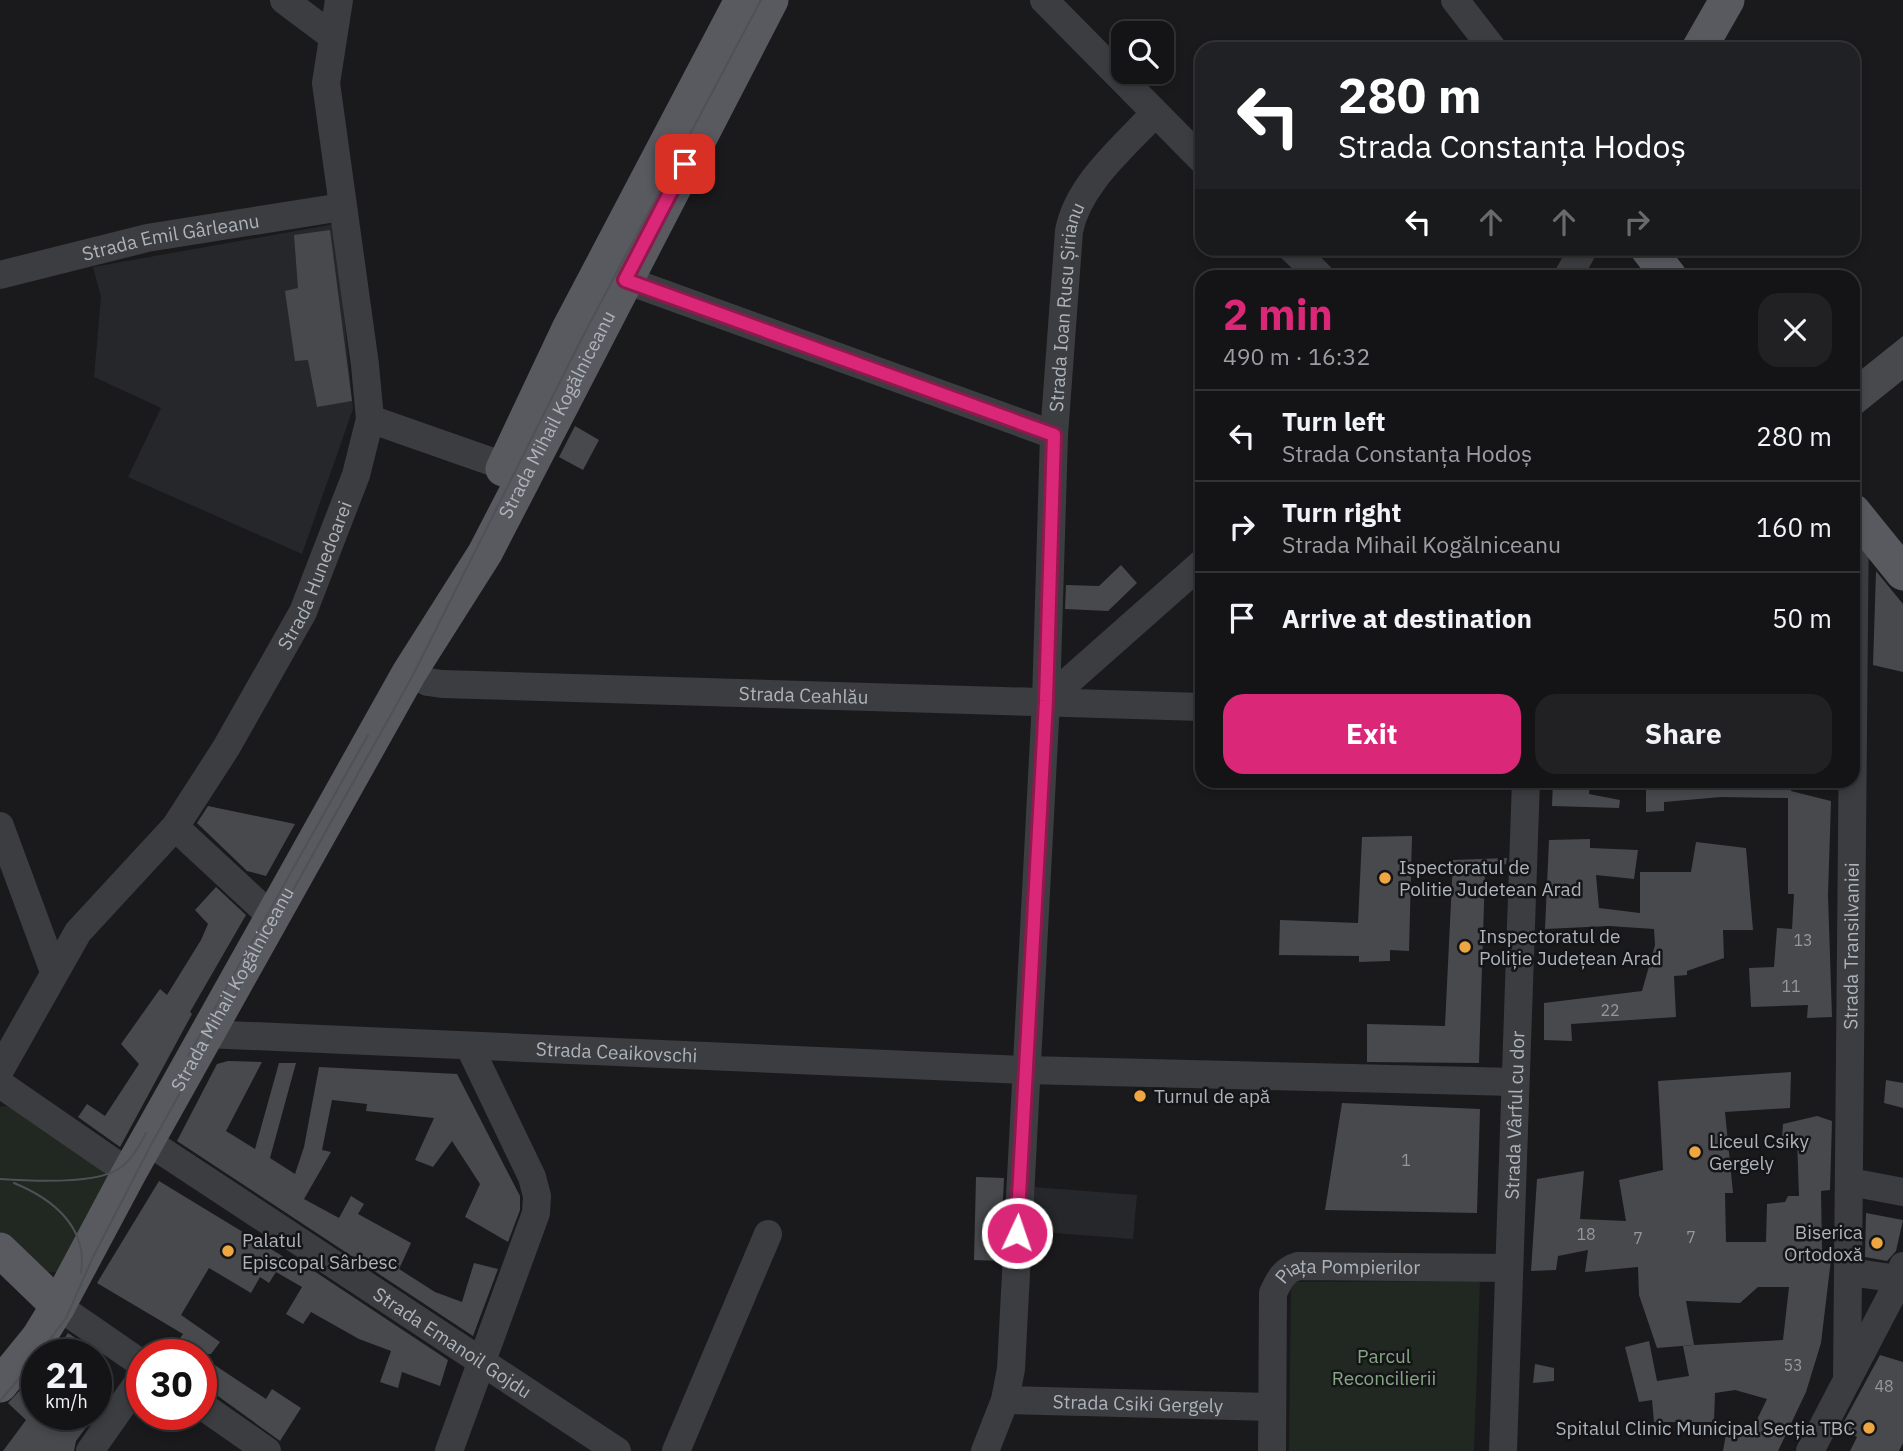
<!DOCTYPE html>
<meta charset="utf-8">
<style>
body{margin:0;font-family:"IBM Plex Sans",sans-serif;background:#212123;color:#f1f3f6;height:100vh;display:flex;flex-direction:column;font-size:26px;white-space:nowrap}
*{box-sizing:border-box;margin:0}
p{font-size:23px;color:#9d9ea1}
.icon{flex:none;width:38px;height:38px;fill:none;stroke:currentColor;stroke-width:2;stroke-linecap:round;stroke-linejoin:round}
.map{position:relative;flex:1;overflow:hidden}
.side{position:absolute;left:1195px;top:270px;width:665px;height:518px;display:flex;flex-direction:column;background:#141416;border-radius:21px;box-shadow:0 4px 10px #0003,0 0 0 2px #333335}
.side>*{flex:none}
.hud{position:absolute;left:1195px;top:42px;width:665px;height:214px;border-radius:21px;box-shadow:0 4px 10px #0003,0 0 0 2px #333335;background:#202124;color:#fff;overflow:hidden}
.buttons{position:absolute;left:1111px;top:21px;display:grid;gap:14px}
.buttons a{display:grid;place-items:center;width:63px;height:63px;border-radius:14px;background:#141416;box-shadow:0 4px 10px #0003,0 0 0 2px #333335;font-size:35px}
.speed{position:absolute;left:21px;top:1339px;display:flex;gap:14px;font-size:35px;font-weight:700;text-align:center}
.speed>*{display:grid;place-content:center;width:91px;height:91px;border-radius:50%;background:#141416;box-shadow:0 4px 10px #0003,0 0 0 2px #333335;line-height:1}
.speed small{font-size:18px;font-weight:400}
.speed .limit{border:10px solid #d22;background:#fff;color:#111}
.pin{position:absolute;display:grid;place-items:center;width:60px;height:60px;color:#fff;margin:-30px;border-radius:14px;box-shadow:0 4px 10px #0006}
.me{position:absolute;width:77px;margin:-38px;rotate:3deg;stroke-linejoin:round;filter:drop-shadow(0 0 5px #0008)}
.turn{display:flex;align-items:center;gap:24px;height:147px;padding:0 28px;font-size:32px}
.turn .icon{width:91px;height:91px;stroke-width:2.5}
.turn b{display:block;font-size:49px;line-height:60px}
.lanes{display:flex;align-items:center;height:66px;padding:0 28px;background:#0003;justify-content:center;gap:35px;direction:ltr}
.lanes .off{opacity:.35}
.round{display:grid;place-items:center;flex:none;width:74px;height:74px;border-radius:21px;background:#212123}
.summary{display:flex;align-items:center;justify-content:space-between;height:119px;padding:0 28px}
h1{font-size:42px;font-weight:700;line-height:52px;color:#db2777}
.action{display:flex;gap:14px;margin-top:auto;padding:14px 28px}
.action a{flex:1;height:80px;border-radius:21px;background:#db2777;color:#fff;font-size:28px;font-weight:700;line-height:80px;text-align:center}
.action a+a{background:#212123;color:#f1f3f6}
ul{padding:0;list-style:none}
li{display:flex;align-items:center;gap:21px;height:91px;padding:0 28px;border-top:2px solid #333335}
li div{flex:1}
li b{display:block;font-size:26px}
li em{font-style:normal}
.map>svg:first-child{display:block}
</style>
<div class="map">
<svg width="1903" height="1451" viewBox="0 0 1903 1451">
<rect width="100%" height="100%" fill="#1a1a1d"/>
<path fill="#26272a" d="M335,224L353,409L302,554L128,477L161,408L94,377L101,297L93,267Z
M1033,1187L1137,1195L1133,1239L1029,1231Z"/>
<path fill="#202821" d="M4,1106L17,1108L112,1177L65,1271L44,1273L0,1232V1107Z
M1480,1281L1474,1451H1289L1291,1282Z"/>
<path fill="#47494c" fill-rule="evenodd" d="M330,230L352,401L317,407L308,360L295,361L285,291L298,288L294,235Z
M1903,336V380L1853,420V376Z
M575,426L599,440L583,470L559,457Z
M1121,565L1137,583L1108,611L1065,609L1066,585L1099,586Z
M1876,571L1903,604V672L1873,665Z
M1553,780H1590L1589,794L1620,800L1619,808L1552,806Z
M1692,780H1793L1791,791L1831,801L1828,895L1832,1017L1807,1018L1808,1005L1751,1007L1749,968L1774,967L1777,928L1792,929L1794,894H1788V798L1721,797L1664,802V811L1646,812V785L1691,786Z
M208,806L295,824L266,876L247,871L197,823Z
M1412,836L1409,951L1390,950V961L1359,962V956L1279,955L1280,920L1358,923L1362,837Z
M1590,839V848L1638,850L1634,879L1596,875L1599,908L1640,913V872H1691L1696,842L1746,848L1753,930H1723L1724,958L1687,971V975L1674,976L1676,1017L1571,1024L1572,1041L1544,1040V1003L1642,991L1655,945L1654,929L1609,926L1545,929L1549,840Z
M1507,858L1506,864L1485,872L1479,1063L1367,1062V1024L1445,1026L1453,860Z
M216,887L246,915L190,1012L192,1014L120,1147L78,1117L87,1104L105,1116L139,1064L121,1044L160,989L167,995L201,940L208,924L195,910Z
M228,1061L262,1062L226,1131L255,1149L279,1063H296L270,1158L295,1174L304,1147L319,1067L457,1074L520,1196V1210L508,1242L465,1217L480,1184L452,1141L433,1167L415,1160L434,1118L366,1111L367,1104L332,1100L322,1150L331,1152L304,1199L339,1218L351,1196L364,1204L358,1214L411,1243L399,1269L435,1292L462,1302L474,1263L498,1269L473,1336L177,1141L217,1064Z
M1791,1072L1790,1108L1725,1112L1733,1193H1725L1726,1242H1766L1767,1204L1785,1202L1788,1196H1799L1797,1138L1782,1139L1783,1124L1817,1116L1832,1121L1830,1190L1821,1191L1822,1251H1832L1821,1343L1806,1392L1778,1451H1723L1726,1434L1749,1436L1767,1399L1735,1390L1715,1393L1714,1422H1654L1652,1400L1639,1402L1625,1347L1649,1341L1657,1381L1689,1376L1683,1346L1694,1345L1657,1348L1639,1295L1638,1267L1585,1272L1588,1250L1558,1256L1556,1270L1531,1271L1537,1179L1584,1171L1580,1219L1626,1221L1619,1180L1663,1170L1658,1081ZM1758,1287H1789L1783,1340L1694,1345L1686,1301L1740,1303Z
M1886,1080L1903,1083V1108L1884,1103Z
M1342,1103L1480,1109L1477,1213L1325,1210Z
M976,1177L1004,1178L1000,1261L974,1260Z
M159,1181L297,1265L299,1261L448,1360L440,1386L402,1372L398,1388L380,1382L391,1351L359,1339L311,1312L303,1324L286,1314L302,1287L276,1272L269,1283L260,1277L251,1293L209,1268L181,1315L220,1342L211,1354H169L183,1334L97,1283Z
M1866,1213L1903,1220L1896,1251L1887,1261L1865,1257Z
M68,1333L99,1354H53Z
M1880,1355L1903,1362V1443L1899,1451H1850L1857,1437L1840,1429Z
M201,1356L266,1399L272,1389L301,1408L280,1441L211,1391L201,1389Z
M1535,1364L1554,1368V1381L1533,1383Z
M37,1372V1414H96L76,1441L74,1451H3L26,1420L8,1403Z"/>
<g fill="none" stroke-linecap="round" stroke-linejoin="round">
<g stroke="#3b3d41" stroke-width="28">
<path d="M284,0L332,36"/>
<path d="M1044,0L1202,160"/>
<path d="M1455,0L1493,49"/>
<path d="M1291,248L1320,276"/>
<path d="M609,274L1054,435"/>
<path id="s1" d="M0,275L147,238L342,207"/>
<path d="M1568,276L1584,248"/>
<path d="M370,419L504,466"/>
<path id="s2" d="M409,673L428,682L442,684L1202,707"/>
<path d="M1046,701L1202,563"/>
<path d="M0,826L54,972"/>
<path d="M175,827L271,916"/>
<path id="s3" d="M206,1034L1026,1070L1514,1082"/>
<path id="s4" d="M0,1070L78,932L175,827L226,748L303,612L356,475L370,419L365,365L326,83L339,0"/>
<path d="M0,1084L129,1173"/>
<path id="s5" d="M147,1141L617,1451"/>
<path d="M1850,1182L1903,1192"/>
<path d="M1850,1272L1898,1279"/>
<path d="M58,1306L142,1364"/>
<path id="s6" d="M1847,1380L1855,513"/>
<path id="s7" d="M1005,1400L1271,1407"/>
<path d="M201,1405L267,1451"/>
<path d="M90,1451L142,1377"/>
<path d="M449,1451L536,1213L537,1196L532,1177L470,1048"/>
<path d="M676,1451L768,1234"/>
<path id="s8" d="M985,1451L1005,1400L1011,1369L1046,701L1054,435L1069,231C1078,184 1124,147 1155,113"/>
<path id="s9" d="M1272,1451L1273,1293C1279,1280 1284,1270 1298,1266L1509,1268"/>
<path id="s10" d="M1503,1451L1526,780"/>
<path d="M1810,1451L1890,1298L1903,1266"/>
</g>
<g stroke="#585a60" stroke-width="35">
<path d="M1699,49L1727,0"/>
<path d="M1647,248L1669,276"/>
<path d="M503,469L569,329L742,0"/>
<path d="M1853,511L1903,573"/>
<path d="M0,1250L58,1306"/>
<path id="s11" d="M0,1385L39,1337L58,1306L129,1173L409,673L485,553L771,0"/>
</g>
<path stroke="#4e5156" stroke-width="2" d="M188,1056L368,735
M0,1179C29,1181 97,1185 120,1168C132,1160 140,1145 146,1133
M14,1183C53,1199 88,1227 81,1273
M39,1354L66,1318L93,1257L152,1143L413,675L583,336L761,0
M0,1401L37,1357"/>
</g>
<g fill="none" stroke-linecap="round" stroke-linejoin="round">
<g stroke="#8e194d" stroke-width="18">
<path id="route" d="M685,164L625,280L1054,435L1046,701L1017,1233"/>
</g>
<use href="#route" stroke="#db2777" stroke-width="12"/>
</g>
<g fill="#eda642" stroke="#151518" stroke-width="2.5">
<circle cx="1385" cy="878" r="7"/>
<circle cx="1465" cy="947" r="7"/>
<circle cx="1140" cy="1096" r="7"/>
<circle cx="1695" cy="1152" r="7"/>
<circle cx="1877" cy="1243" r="7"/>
<circle cx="228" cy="1251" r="7"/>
<circle cx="1869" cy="1428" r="7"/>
</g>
<g text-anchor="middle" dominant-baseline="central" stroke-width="5" stroke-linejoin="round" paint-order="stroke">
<g font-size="16" fill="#94989f">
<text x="1803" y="940">13</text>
<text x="1791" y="986">11</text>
<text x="1610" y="1010">22</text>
<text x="1406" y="1160">1</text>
<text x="1586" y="1234">18</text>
<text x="1691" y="1237">7</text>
<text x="1638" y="1238">7</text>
<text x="1793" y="1365">53</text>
<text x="1884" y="1386">48</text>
</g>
<g font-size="19" fill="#adb3bb" stroke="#151518">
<text stroke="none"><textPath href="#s1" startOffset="175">Strada Emil Gârleanu</textPath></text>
<text stroke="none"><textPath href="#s8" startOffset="1150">Strada Ioan Rusu Șirianu</textPath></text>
<text stroke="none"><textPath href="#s11" startOffset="1120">Strada Mihail Kogălniceanu</textPath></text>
<text stroke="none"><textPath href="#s4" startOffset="590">Strada Hunedoarei</textPath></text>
<text stroke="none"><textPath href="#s2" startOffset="397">Strada Ceahlău</textPath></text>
<text stroke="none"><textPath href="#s6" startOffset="434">Strada Transilvaniei</textPath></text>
<text stroke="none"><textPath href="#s11" startOffset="460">Strada Mihail Kogălniceanu</textPath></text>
<text stroke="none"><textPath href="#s3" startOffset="411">Strada Ceaikovschi</textPath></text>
<text stroke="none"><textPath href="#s10" startOffset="336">Strada Vârful cu dor</textPath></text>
<text stroke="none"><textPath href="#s9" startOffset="245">Piața Pompierilor</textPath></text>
<text stroke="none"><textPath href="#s5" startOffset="366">Strada Emanoil Gojdu</textPath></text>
<text stroke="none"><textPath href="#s7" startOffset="133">Strada Csiki Gergely</textPath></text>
</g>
<g font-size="19" fill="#adb3bb" stroke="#151518" text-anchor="start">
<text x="1399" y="867">Ispectoratul de<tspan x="1399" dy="22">Politie Judetean Arad</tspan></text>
<text x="1479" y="936">Inspectoratul de<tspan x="1479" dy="22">Poliție Județean Arad</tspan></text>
<text x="1154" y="1096">Turnul de apă</text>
<text x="1709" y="1141">Liceul Csiky<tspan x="1709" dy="22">Gergely</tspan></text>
<text x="1863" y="1232" text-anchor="end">Biserica<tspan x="1863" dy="22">Ortodoxă</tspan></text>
<text x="242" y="1240">Palatul<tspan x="242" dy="22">Episcopal Sârbesc</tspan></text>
<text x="1855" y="1428" text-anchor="end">Spitalul Clinic Municipal Secția TBC</text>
</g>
<g font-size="19" fill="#86a685" stroke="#151518">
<text x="1384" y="1356">Parcul<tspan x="1384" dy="22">Reconcilierii</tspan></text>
</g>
</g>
</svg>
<div class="buttons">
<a><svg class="icon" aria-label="search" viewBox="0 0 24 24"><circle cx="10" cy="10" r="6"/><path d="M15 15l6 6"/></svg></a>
</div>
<div class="speed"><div>21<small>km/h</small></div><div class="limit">30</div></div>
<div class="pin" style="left:685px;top:164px;background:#d93025"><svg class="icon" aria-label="arrive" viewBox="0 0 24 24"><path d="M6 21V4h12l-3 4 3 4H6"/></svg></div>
<svg class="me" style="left:1017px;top:1233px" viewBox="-20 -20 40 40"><circle r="17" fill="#db2777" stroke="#fff" stroke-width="3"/><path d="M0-11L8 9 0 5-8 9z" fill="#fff"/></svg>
<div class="hud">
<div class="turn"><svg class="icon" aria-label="left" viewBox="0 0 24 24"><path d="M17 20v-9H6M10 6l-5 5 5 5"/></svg><div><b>280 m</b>Strada Constanța Hodoș</div></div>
<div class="lanes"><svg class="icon" aria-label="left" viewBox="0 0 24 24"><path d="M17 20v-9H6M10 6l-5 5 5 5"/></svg><svg class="icon off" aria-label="ahead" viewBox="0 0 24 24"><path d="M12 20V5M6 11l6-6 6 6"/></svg><svg class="icon off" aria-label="ahead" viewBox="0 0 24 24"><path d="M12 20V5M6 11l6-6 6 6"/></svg><svg class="icon off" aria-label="right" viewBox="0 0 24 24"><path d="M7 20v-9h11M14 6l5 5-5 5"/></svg></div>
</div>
<section class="side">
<div class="summary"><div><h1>2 min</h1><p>490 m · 16:32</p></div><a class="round"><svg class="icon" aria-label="close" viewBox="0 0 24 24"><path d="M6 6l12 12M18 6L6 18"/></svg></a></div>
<ul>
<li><svg class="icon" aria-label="left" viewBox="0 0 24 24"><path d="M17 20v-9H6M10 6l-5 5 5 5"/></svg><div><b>Turn left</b><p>Strada Constanța Hodoș</p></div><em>280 m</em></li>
<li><svg class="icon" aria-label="right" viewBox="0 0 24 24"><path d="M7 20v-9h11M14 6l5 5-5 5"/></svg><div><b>Turn right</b><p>Strada Mihail Kogălniceanu</p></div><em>160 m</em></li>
<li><svg class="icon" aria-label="arrive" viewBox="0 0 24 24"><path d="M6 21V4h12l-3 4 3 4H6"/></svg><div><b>Arrive at destination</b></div><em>50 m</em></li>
</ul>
<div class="action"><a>Exit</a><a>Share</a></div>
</section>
</div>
